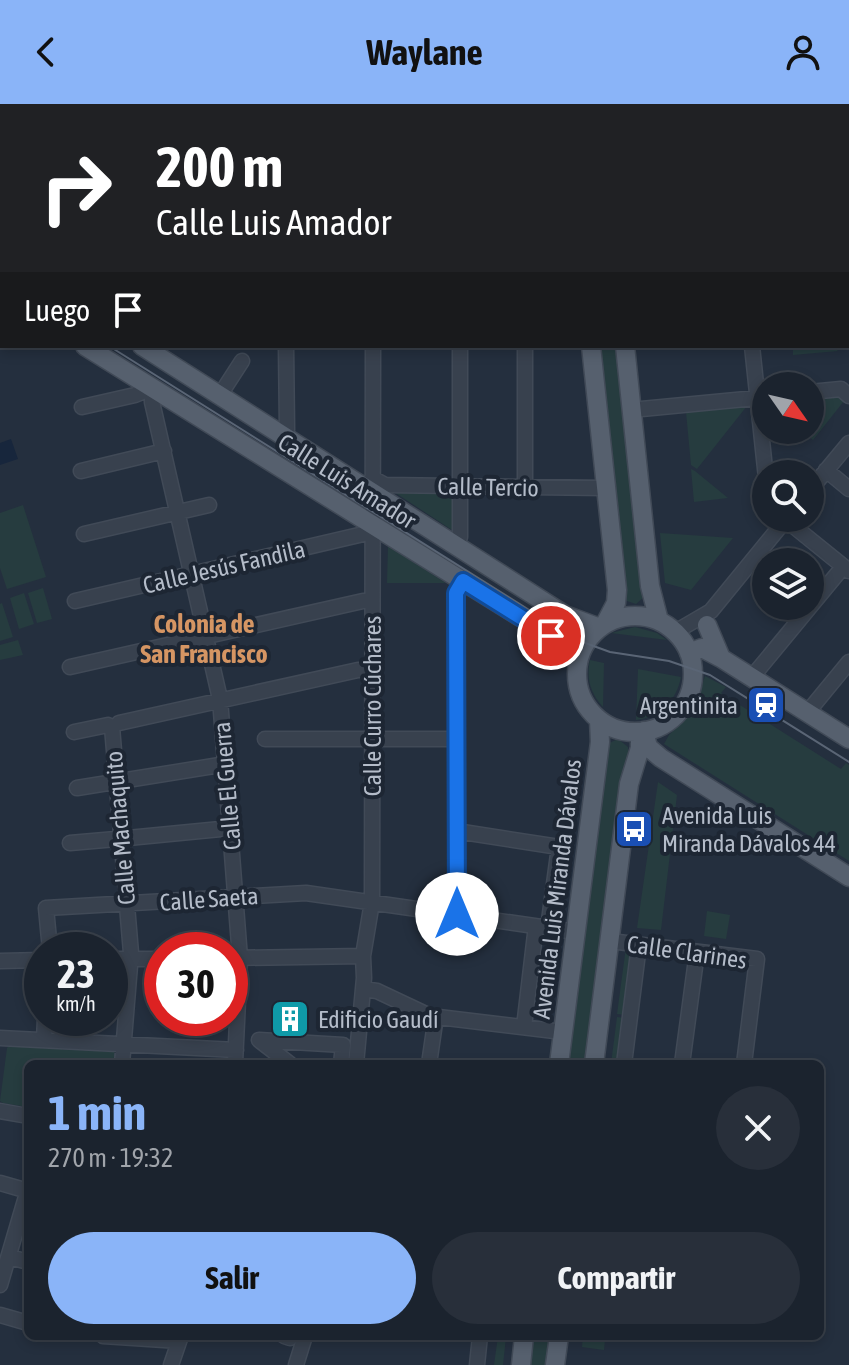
<!DOCTYPE html>
<html lang="es">
<meta charset="utf-8">
<style>
body{margin:0;font-family:"Asap Condensed",sans-serif;background:#282f3a;color:#f1f3f6;height:100vh;display:flex;flex-direction:column;font-size:30px;white-space:nowrap}
*{box-sizing:border-box;margin:0}
p{font-size:26px;color:#a0a4aa}
.icon{flex:none;width:44px;height:44px;fill:none;stroke:currentColor;stroke-width:2;stroke-linecap:round;stroke-linejoin:round}
.map{position:relative;flex:1;overflow:hidden}
.sheet{position:absolute;left:24px;top:956px;width:800px;height:280px;display:flex;flex-direction:column;background:#1b232e;border-radius:12px;box-shadow:0 4px 12px #0003,0 0 0 2px #39404a}
.sheet>*{flex:none}
.guide{position:absolute;left:0px;top:0px;width:850px;height:244px;box-shadow:0 4px 12px #0003,0 0 0 2px #39404a;background:#202124;color:#fff;overflow:hidden}
.needle{width:52px;rotate:124deg}
.buttons{position:absolute;left:752px;top:268px;display:grid;gap:16px}
.buttons a{display:grid;place-items:center;width:72px;height:72px;border-radius:50%;background:#1b232e;box-shadow:0 4px 12px #0003,0 0 0 2px #39404a;font-size:40px}
.speed{position:absolute;left:24px;top:828px;display:flex;gap:16px;font-size:40px;font-weight:700;text-align:center}
.speed>*{display:grid;place-content:center;width:104px;height:104px;border-radius:50%;background:#1b232e;box-shadow:0 4px 12px #0003,0 0 0 2px #39404a;line-height:1}
.speed small{font-size:20px;font-weight:400}
.speed .limit{border:12px solid #d22;background:#fff;color:#111}
.pin{position:absolute;display:grid;place-items:center;width:68px;height:68px;color:#fff;margin:-34px;border:4px solid #fff;border-radius:50%;box-shadow:0 2px 8px #0007}
.me{position:absolute;width:88px;margin:-44px;rotate:0deg;stroke-linejoin:round;filter:drop-shadow(0 0 6px #0008)}
.turn{display:flex;align-items:center;gap:28px;height:168px;padding:0 24px;font-size:36px}
.turn .icon{width:104px;height:104px;stroke-width:2.5}
.turn b{display:block;font-size:56px;line-height:68px}
.then{display:flex;align-items:center;height:76px;padding:0 24px;background:#0003;gap:16px;font-size:30px}
.round{display:grid;place-items:center;flex:none;width:84px;height:84px;border-radius:42px;background:#282f3a}
.overview{display:flex;align-items:center;justify-content:space-between;height:136px;padding:0 24px}
h1{font-size:48px;font-weight:700;line-height:60px;color:#8ab4f8}
.primary-button{display:flex;gap:16px;margin-top:auto;padding:16px 24px}
.primary-button a{flex:1;height:92px;border-radius:48px;background:#8ab4f8;color:#111;font-size:32px;font-weight:700;line-height:92px;text-align:center}
.primary-button a+a{background:#282f3a;color:#f1f3f6}
header{display:flex;justify-content:space-between;align-items:center;height:104px;padding:0 24px;background:#8ab4f8;color:#111;font-size:36px;font-weight:700}
.map>svg:first-child{display:block}
</style>
<header><svg class="icon" aria-label="back" viewBox="0 0 24 24"><path d="M15 5l-7 7 7 7"/></svg>Waylane<svg class="icon" aria-label="person" viewBox="0 0 24 24"><circle cx="12" cy="8" r="4"/><path d="M4 21q1-7 8-7t8 7"/></svg></header>
<div class="map">
<svg width="849" height="1261" viewBox="0 0 849 1261">
<rect width="100%" height="100%" fill="#242f3e"/>
<path fill="#263c3f" d="M595,242H619L644,493L636,500L624,496Z
M793,242H833L838,247L793,251Z
M838,292L844,297L813,336L801,326H810V295Z
M747,302L697,365L691,361L686,308Z
M691,365L695,367L728,394L694,398Z
M391,386L453,387L452,426Z
M23,401L46,473L7,485L0,464V409Z
M660,429L733,434L691,486L665,479Z
M388,442L446,479H387Z
M43,484L52,515L37,519L28,489Z
M24,489L34,520L19,525L10,494Z
M2,499L13,533L0,537V500Z
M635,523L657,529L667,536L611,529Z
M18,536L23,551L0,556V541Z
M590,556L604,559L603,603C590,589 586,574 590,556Z
M638,565L681,573C676,598 660,613 636,616Z
M705,572L726,583L721,589L841,665L846,659L849,661V757L664,640L669,631L694,606Z
M618,635L628,643V650L589,960H565L607,640Z
M658,678L677,691L661,826L637,824Z
M707,807L730,811L726,835L704,832Z
M626,843L634,844L625,911L617,910Z
M617,913L625,914L619,960H611Z
M10,940L112,946L117,951L116,960H28V1003L3,999L0,997L7,944Z
M498,1232L506,1233L503,1261H494Z
M530,1232H554L549,1261H529Z
M583,1232L594,1236L605,1235L604,1246L582,1243Z"/>
<path fill="#17263c" d="M11,335L18,355L0,361V339Z"/>
<g fill="none" stroke-linecap="round" stroke-linejoin="round">
<g stroke="#414a57" stroke-width="17">
<path id="minor" d="M237,0V2
M593,0V2
M720,0V2
M817,0L818,2
M834,0V2
M848,41L849,44
M848,91L849,94
M848,177L849,178
M848,192H849
M525,242V383
M752,242L766,374
M810,288L841,285L849,292
M220,291L242,257
M82,303L135,291L152,284V298L220,595L240,854L235,960
M631,306L766,293
M283,332L287,326L286,242
M826,366L849,385
M81,367L164,347
M372,374L385,381L606,384
M810,386L849,339
M786,416L849,467
M84,430L209,401
M455,441L460,433V242
M75,497L372,428
M675,528L711,507L787,414
M70,563L363,497H372
M752,573L843,463
M807,609L849,558
M119,619L358,566H372
M74,628L108,621L112,623L131,849L122,960
M265,635H456
M77,684L226,660
M456,727L559,743L548,824
M128,734L231,724
M70,739L116,735
M457,810L456,489L463,477
M610,837L757,855L744,960
M50,846L46,804L306,789L576,828
M230,854L363,852
M110,855H162
M0,857L42,856
M363,885L377,887L430,912L563,928
M524,923L535,830
M0,934L236,946
M44,936L45,914
M290,960L259,936L343,941L341,960
M356,960L364,874L363,852L372,798L373,242
M429,960L435,919L430,912
M624,960L639,841
M682,960L697,848
M0,1007L28,1012
M0,1079L28,1087
M10,1153L28,1158
M0,1181L28,1086
M0,1211L28,1219
M103,1232L179,1237
M284,1232L290,1234
M171,1261L181,1232
M296,1261L305,1232
M477,1261L480,1232"/>
</g>
<g stroke="#414a57" stroke-width="21">
<path id="major" d="M0,75L2,79
M848,118L849,117
M848,136H849
M0,166L2,164
M0,199L2,201
M0,220H2
M85,242L556,535L578,560
M142,242L565,511L600,524
M591,242L617,486L616,499L605,520
M625,242L650,482L659,517
M577 570a58 58 0 1 1 116 0a58 58 0 1 1-116 0Z
M707,521L721,554
M689,549L702,544L721,554L849,635
M644,627L648,643L661,654L849,773
M559,960L600,638L599,616
M594,960L629,680L640,644V628
M521,1261L524,1232
M555,1261L559,1232"/>
</g>
<use href="#minor" stroke="#38414e" stroke-width="14"/>
<use href="#major" stroke="#56606e" stroke-width="18"/>
<path stroke="#5a6575" stroke-width="2" d="M0,169L2,170
M109,242L577,536L610,548L669,557L710,571L849,658"/>
</g>
<g fill="none" stroke-linecap="round" stroke-linejoin="round">
<g stroke="#114b97" stroke-width="20">
<path id="route" d="M457,810L456,489L463,477L551,532"/>
</g>
<use href="#route" stroke="#1a73e8" stroke-width="14"/>
</g>
<defs>
<g id="station-square" transform="scale(2)"><rect x="-9" y="-9" width="18" height="18" rx="4" fill="#1a4fb4" stroke="#1d2633"/><path d="M-3-6H3Q5-6 5-4V2Q5 4 3 4L4.5 6H3L1.5 4h-3L-3 6H-4.5L-3 4Q-5 4-5 2V-4Q-5-6-3-6ZM-3.5-4v3h7v-3ZM-3.5 1v1.5H-2V1ZM2 1v1.5H3.5V1Z" fill="#fff"/></g>
<g id="bus-square" transform="scale(2)"><rect x="-9" y="-9" width="18" height="18" rx="4" fill="#1a4fb4" stroke="#1d2633"/><path d="M-5-6H5V4H4V6H2V4H-2V6H-4V4H-5ZM-3.5-4V0h7V-4ZM-3.5 1.2v1.5H-2V1.2ZM2 1.2v1.5H3.5V1.2Z" fill="#fff"/></g>
<g id="building-square" transform="scale(2)"><rect x="-9" y="-9" width="18" height="18" rx="4" fill="#0f9aa8" stroke="#1d2633"/><path d="M-4-6H4V6H1V3H-1V6H-4ZM-2.5-4.3h1.7v1.8h-1.7ZM.8-4.3h1.7v1.8H.8ZM-2.5-1h1.7V.8h-1.7ZM.8-1h1.7V.8H.8Z" fill="#fff"/></g>
</defs>
<g fill-rule="evenodd">
<use href="#station-square" x="766" y="601"/>
<use href="#bus-square" x="634" y="725"/>
<use href="#building-square" x="290" y="915"/>
</g>
<g text-anchor="middle" dominant-baseline="central" stroke-width="8" stroke-linejoin="round" paint-order="stroke">
<g font-size="24" fill="#b4bcc9" stroke="#1d2633">
<text transform="translate(347 377) rotate(32)">Calle Luis Amador</text>
<text transform="translate(488 383) rotate(1)">Calle Tercio</text>
<text transform="translate(224 463) rotate(-13)">Calle Jesús Fandila</text>
<text transform="translate(372 602) rotate(-90)">Calle Curro Cúchares</text>
<text transform="translate(227 682) rotate(-95)">Calle El Guerra</text>
<text transform="translate(120 724) rotate(-95)">Calle Machaquito</text>
<text transform="translate(557 785) rotate(-83)">Avenida Luis Miranda Dávalos</text>
<text transform="translate(209 795) rotate(-4)">Calle Saeta</text>
<text transform="translate(687 848) rotate(8)">Calle Clarines</text>
</g>
<g font-size="24" fill="#b4bcc9" stroke="#1d2633" text-anchor="start">
<text x="738" y="601" text-anchor="end">Argentinita</text>
<text x="662" y="711">Avenida Luis<tspan x="662" dy="28">Miranda Dávalos 44</tspan></text>
<text x="318" y="915">Edificio Gaudí</text>
</g>
<g font-size="26" font-weight="bold" fill="#d59563" stroke="#1d2633">
<text x="204" y="520">Colonia de<tspan x="204" dy="30">San Francisco</tspan></text>
</g>
</g>
</svg>
<div class="buttons">
<a><svg class="needle" viewBox="-14 -14 28 28"><path d="M0-13l5 13h-10z" fill="#e53935"/><path d="M0 13l5-13h-10z" fill="#a0a4aa"/></svg></a>
<a><svg class="icon" aria-label="search" viewBox="0 0 24 24"><circle cx="10" cy="10" r="6"/><path d="M15 15l6 6"/></svg></a>
<a><svg class="icon" aria-label="layers" viewBox="0 0 24 24"><path d="M12 4l9 5-9 5-9-5zM3 14l9 5 9-5"/></svg></a>
</div>
<div class="speed"><div>23<small>km/h</small></div><div class="limit">30</div></div>
<div class="pin" style="left:551px;top:532px;background:#d93025"><svg class="icon" aria-label="arrive" viewBox="0 0 24 24"><path d="M6 21V4h12l-3 4 3 4H6"/></svg></div>
<svg class="me" style="left:457px;top:810px" viewBox="-20 -20 40 40"><circle r="19" fill="#fff"/><path d="M0-13L10 11 0 6-10 11z" fill="#1a73e8"/></svg>
<div class="guide">
<div class="turn"><svg class="icon" aria-label="right" viewBox="0 0 24 24"><path d="M7 20v-9h11M14 6l5 5-5 5"/></svg><div><b>200 m</b>Calle Luis Amador</div></div>
<div class="then">Luego<svg class="icon" aria-label="arrive" viewBox="0 0 24 24"><path d="M6 21V4h12l-3 4 3 4H6"/></svg></div>
</div>
<section class="sheet">
<div class="overview"><div><h1>1 min</h1><p>270 m · 19:32</p></div><a class="round"><svg class="icon" aria-label="close" viewBox="0 0 24 24"><path d="M6 6l12 12M18 6L6 18"/></svg></a></div>
<div class="primary-button"><a>Salir</a><a>Compartir</a></div>
</section>
</div>
